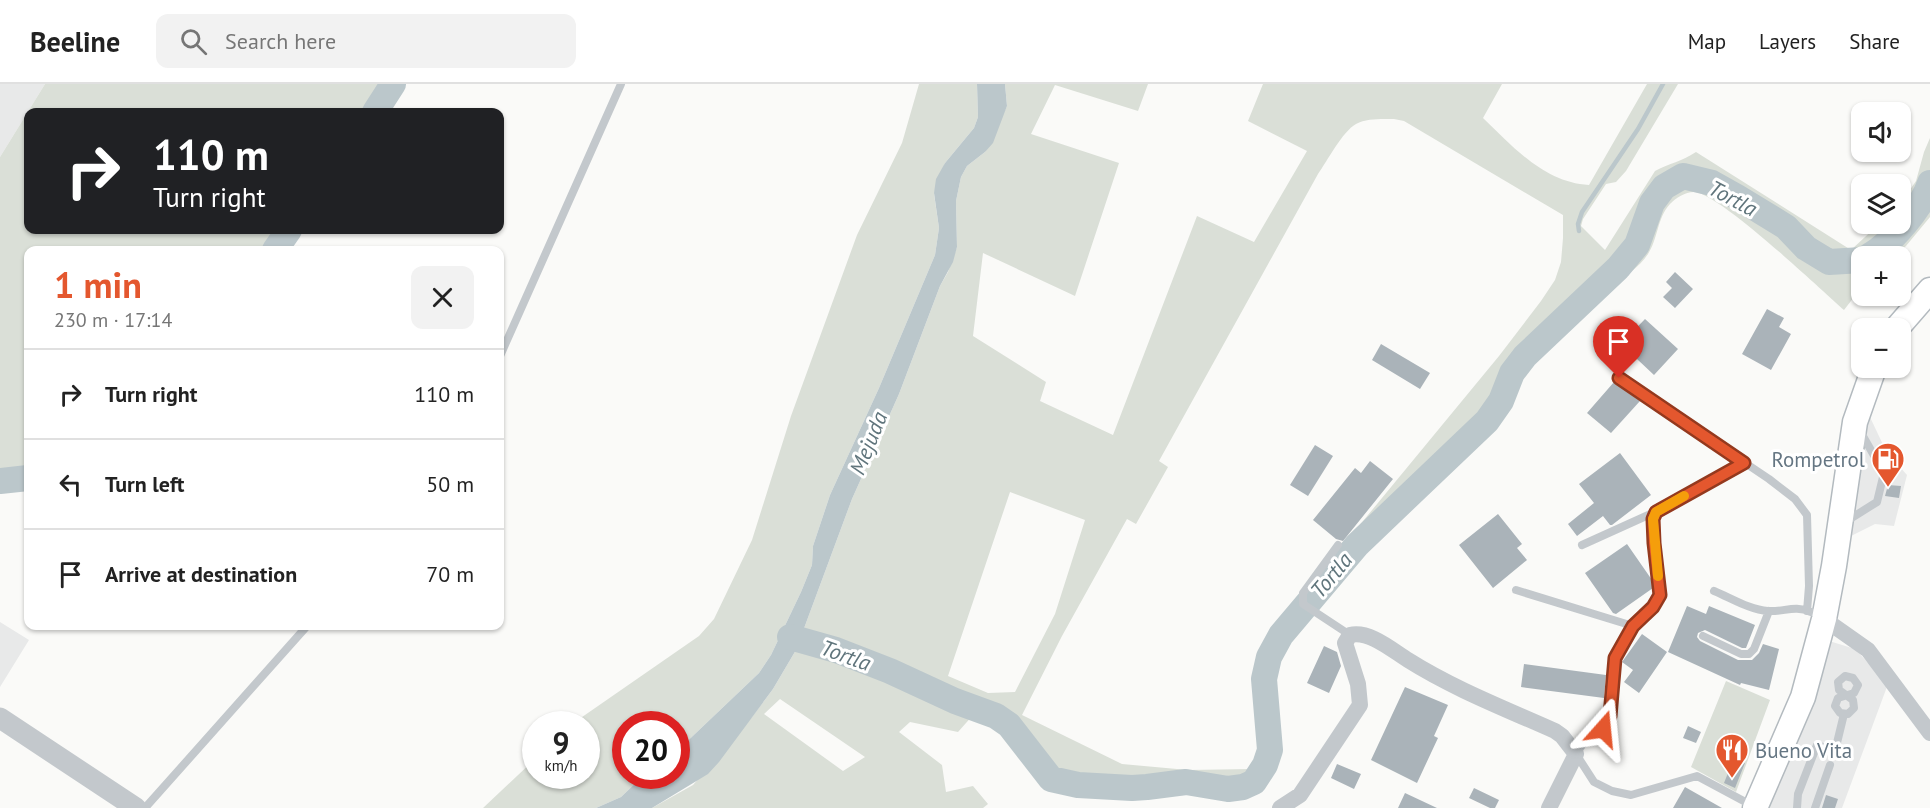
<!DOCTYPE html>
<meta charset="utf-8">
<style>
body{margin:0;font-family:"PT Sans",sans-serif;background:#f2f2f2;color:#222;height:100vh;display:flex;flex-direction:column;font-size:22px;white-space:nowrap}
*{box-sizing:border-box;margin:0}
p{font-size:20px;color:#767676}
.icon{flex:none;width:33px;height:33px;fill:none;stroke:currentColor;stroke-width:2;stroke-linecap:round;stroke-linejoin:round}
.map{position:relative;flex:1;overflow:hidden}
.drawer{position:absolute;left:24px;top:162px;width:480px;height:384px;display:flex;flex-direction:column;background:#fff;border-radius:12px;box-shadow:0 2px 4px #0004}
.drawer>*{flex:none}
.guide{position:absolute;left:24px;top:24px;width:480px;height:126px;border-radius:12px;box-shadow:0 2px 4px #0004;background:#202124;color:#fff;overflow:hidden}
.tools{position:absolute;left:1851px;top:18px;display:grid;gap:12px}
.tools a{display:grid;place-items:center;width:60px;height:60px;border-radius:12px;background:#fff;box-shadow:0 2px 4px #0004;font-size:30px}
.speed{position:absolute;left:522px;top:627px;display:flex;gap:12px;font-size:30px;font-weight:700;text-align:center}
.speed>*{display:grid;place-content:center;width:78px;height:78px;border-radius:50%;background:#fff;box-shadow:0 2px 4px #0004;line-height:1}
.speed small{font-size:15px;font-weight:400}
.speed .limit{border:9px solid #d22;background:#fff;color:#111}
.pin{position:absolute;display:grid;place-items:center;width:51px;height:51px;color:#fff;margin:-62px -26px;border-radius:50% 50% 50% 0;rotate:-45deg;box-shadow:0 0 6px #0007}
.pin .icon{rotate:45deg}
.me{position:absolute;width:66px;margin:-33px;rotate:18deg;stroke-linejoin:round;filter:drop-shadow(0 0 4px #0008)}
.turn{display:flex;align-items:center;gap:21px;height:126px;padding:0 30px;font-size:27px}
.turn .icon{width:78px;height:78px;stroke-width:2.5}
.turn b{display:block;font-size:42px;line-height:51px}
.round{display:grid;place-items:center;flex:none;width:63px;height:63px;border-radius:12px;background:#f2f2f2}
.headline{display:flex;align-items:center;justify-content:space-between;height:102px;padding:0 30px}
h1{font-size:36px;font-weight:600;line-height:45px;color:#e4572e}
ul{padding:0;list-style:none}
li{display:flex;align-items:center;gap:18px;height:90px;padding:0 30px;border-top:2px solid #e0e0e0}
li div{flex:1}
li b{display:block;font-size:22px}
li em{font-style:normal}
header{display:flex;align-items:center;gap:36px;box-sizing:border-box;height:84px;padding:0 30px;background:#fff;border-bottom:2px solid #e0e0e0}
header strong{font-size:28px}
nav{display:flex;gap:33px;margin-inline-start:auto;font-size:21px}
.search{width:420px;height:54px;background:#f2f2f2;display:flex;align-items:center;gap:15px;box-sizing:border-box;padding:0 21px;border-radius:12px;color:#767676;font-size:22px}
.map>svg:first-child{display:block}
</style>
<header>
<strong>Beeline</strong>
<div class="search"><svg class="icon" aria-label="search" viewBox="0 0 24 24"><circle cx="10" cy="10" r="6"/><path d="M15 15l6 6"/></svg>Search here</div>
<nav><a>Map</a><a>Layers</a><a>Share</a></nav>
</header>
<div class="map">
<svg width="1930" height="724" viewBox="0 0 1930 724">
<rect width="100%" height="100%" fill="#fafaf8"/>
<path fill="#e8e9e9" d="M0,0H45L0,73Z
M1869,331L1886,367L1907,391L1894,442L1875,440L1845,455L1856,380Z
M0,538L29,556L0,603Z
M1826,556L1855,565L1888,600L1842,724H1767L1803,645Z"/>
<path fill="#dadfd7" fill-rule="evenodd" d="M45,0H385L364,28H28V146H275L265,166H28V383L0,388V73Z
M919,0H977L978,33L974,44L945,79L934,110L939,144L935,171L879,304L830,411L813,462L812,481L801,508L771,571L759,589L677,667L676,640H626V692H643L621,713L596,724H483L535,675L536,692H586V640H572L699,552L714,535L752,456L791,332L857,151L902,59Z
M1005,0H1148L1138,27L1055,1L1031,50L1119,79L1075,212L983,169L973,252L1046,298L1040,317L1113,351L1197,132L1254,158L1307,67L1248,37L1263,0H1502L1483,34C1513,63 1545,99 1589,101L1647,0H1678L1626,87L1616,98L1606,100L1583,135L1581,142L1605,166L1655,87C1670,79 1681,78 1696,68L1851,166L1879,140H1900L1901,119L1916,97L1924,68L1930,54V133L1906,162L1894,172H1862L1861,204L1844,226C1820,205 1718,108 1694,108C1685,108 1676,114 1670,120C1657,134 1658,155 1648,170C1639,184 1623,193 1610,203L1603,198L1525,272L1512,289L1501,317L1487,337L1357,461L1281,551L1269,573L1264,595L1270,666L1265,681L1254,698L1243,703L1228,705L1186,698L1147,703L1078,701L1051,695L1038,677L1034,679L988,635L974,630L958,648L910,638L899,648L942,681L946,708L973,702L988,720L983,724H652L693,701L752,633L773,605L796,566L852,415L899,310L940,202L948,188L957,163L956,117L961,93L967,82L985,68L1007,22ZM1394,35L1404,37L1563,131V154L1561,178L1555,196L1541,217L1499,272L1335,471L1262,565L1258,587L1261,666L1251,685L1188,686L1122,680L1022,631L1062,552L1127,435L1136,440L1168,383L1159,377L1318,90C1328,76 1342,48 1356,40C1367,34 1382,35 1394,35ZM1010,408L1085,436L1055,530L1015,608L988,609L948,592ZM780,615L865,673L843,687L764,630Z
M1726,597L1770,616L1736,708L1691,683Z"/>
<path fill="#bbc7cb" d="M977,0H1005L1007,22L993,59L985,68L967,82L961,93L956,117L957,163L953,178L940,202L899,310L852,415L796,566L773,605L719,678L708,690L652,724H596L621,713L643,692H676L677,667L759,589L771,571L801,508L812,481L813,462L830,411L879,304L935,171L939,144L934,109L936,95L945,79L974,44L978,33Z"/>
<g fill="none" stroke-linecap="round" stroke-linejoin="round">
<path stroke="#bbc7cb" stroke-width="4.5" d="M1579,147L1578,140L1582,128L1638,45L1663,0"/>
<path stroke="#bbc7cb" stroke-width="26" d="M375,28L393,0
M275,166L289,146
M1869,172C1892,159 1922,123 1930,99
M0,397L28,394
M790,553L836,566L890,587L955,617L996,632L1009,641L1051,695L1078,701L1132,704L1147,703L1186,698L1228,705L1243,703L1254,698L1265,681L1270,666L1264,595L1269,573L1281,551L1357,461L1487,337L1501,317L1512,289L1525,272L1618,184L1637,161L1652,119L1664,103L1683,92L1712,99L1737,113L1786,143L1806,164L1829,178L1862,176"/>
</g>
<path fill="#aab3b9" d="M1675,188L1693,205L1675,224L1663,213L1672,204L1666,198Z
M1767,225L1784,234L1779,243L1791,250L1771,286L1742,270Z
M1645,235L1678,265L1654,291L1621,260Z
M1381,260L1430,289L1420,305L1372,276Z
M1614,298L1640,317L1611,349L1587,329Z
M1315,361L1333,372L1308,412L1290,401Z
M1620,369L1651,411L1612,441H1610L1603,432L1577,452L1568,440L1594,419L1579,400Z
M1370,377L1393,395L1343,457L1336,455L1313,436L1355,384L1361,389Z
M1888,401L1901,402L1899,414L1885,412Z
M1498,430L1522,460L1517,464L1527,476L1493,504L1459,461Z
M1627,460L1652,496L1653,504L1616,530L1613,529L1585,489Z
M1687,522L1706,530L1709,522L1755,541L1746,564H1742L1705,546L1698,549L1697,553L1700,557L1738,576H1752L1759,569L1763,560L1779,565L1769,606L1741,599L1740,601L1668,568Z
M1642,550L1667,568L1639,609L1624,598L1633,586L1622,578Z
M1324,562L1337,568L1341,582L1329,609L1307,599Z
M1524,580L1606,591L1604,614L1521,603Z
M1405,603L1448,621L1434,652L1438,654L1417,699L1371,676Z
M1688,642L1701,648L1696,659L1683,654Z
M1734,674L1745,679L1735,704L1724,699Z
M1337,680L1361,690L1354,705L1331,694Z
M1685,703L1722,724H1673Z
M1474,704L1499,716L1495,724H1490L1469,714Z
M1405,709L1437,724H1398Z
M1826,711L1838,715L1835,724H1822Z"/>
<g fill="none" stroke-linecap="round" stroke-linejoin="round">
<g stroke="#b3babf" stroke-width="27">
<path id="secondary" d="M1897,244L1930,206
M1755,724L1803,613L1824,535L1834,482L1855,338L1874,284"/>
</g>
<path stroke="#c3c8cc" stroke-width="8" d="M500,272L621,0
M1619,294L1769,395L1795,415L1807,431L1809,502L1807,527
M1744,379L1655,428L1653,435L1654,459L1660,511L1653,523L1633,542L1615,574L1610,632L1603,645L1587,654L1576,670L1594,698L1612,707L1631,711L1697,692L1753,722
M1845,438L1877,418L1884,389L1860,347
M1338,461L1303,509V520L1350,551
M1582,461L1655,428
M1516,506L1633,542
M1714,507C1731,514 1750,526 1768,527C1785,528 1794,521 1811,528
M1703,552L1741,570H1749L1754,565L1769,527
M1846,611L1853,616L1854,624L1848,630L1840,629L1835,622L1838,614L1854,609L1858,601L1853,594L1845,592L1838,598L1839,606L1846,611
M145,724L307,542
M1797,724L1798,710L1817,661L1835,667L1844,630
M1815,724L1830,681"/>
<path stroke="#c3c8cc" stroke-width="16" d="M1824,535L1868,566L1930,649
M1280,724L1300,711L1360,621L1358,600L1345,559L1350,551C1369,546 1392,566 1408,576C1454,605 1506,625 1555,647L1562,652L1576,670L1549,724"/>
<path stroke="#c3c8cc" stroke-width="21" d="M0,634L136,724"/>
<use href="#secondary" stroke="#fff" stroke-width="24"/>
</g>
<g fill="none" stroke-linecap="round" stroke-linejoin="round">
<g stroke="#94391e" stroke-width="15">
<path id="route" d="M1603,645L1610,632L1615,574L1633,542L1653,523L1660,511L1654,459L1653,435L1656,428L1744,379L1619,294"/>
</g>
<use href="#route" stroke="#e4572e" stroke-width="10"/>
<path stroke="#f59e0b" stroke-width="10" d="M1658,492L1653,435L1656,428L1684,412"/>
</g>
<defs>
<g id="fuel-pin" transform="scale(1.725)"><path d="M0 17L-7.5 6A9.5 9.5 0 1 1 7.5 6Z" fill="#e4572e" stroke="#fff"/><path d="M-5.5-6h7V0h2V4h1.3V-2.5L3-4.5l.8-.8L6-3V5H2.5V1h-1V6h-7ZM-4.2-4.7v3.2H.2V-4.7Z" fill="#fff"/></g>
<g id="restaurant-pin" transform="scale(1.725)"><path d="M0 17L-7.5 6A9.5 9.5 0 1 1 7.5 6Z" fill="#e4572e" stroke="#fff"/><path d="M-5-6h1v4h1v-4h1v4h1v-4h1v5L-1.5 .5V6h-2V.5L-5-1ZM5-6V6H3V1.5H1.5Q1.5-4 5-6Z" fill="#fff"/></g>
</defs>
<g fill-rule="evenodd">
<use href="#fuel-pin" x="1888" y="375"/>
<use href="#restaurant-pin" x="1732" y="666"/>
</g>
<g text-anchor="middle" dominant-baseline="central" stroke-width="6" stroke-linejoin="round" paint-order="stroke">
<g font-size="21" fill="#657683" stroke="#fff" text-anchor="end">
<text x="1865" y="375">Rompetrol</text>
<text x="1755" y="666" text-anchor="start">Bueno Vita</text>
</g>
<g font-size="22" font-style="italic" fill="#60757c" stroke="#fff">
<text transform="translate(1733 114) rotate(28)">Tortla</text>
<text transform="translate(868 359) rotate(-68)">Mejuda</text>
<text transform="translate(1331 491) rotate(-50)">Tortla</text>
<text transform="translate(846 571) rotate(20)">Tortla</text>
</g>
</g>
</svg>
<div class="tools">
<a><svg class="icon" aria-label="sound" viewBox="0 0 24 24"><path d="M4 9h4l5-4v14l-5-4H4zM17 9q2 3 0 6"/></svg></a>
<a><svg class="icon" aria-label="layers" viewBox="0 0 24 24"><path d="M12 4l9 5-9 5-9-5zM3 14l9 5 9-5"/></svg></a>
<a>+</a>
<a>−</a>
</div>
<div class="speed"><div>9<small>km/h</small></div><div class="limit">20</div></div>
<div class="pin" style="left:1619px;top:294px;background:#d93025"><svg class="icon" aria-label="arrive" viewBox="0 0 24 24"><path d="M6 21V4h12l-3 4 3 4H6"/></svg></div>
<svg class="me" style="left:1603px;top:645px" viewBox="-20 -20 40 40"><path d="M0-17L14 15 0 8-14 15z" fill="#e4572e" stroke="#fff" stroke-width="4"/></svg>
<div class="guide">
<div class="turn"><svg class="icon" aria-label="right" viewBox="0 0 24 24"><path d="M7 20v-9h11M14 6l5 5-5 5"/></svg><div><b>110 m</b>Turn right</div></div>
</div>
<section class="drawer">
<div class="headline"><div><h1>1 min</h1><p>230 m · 17:14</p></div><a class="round"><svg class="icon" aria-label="close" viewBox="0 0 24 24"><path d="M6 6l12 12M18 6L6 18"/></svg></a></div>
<ul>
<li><svg class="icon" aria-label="right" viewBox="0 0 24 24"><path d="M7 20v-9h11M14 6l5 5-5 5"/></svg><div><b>Turn right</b></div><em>110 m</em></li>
<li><svg class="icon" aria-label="left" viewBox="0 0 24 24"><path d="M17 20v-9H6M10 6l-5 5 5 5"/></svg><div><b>Turn left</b></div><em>50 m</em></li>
<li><svg class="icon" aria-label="arrive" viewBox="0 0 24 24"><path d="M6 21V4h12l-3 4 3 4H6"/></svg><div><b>Arrive at destination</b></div><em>70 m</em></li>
</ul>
</section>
</div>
